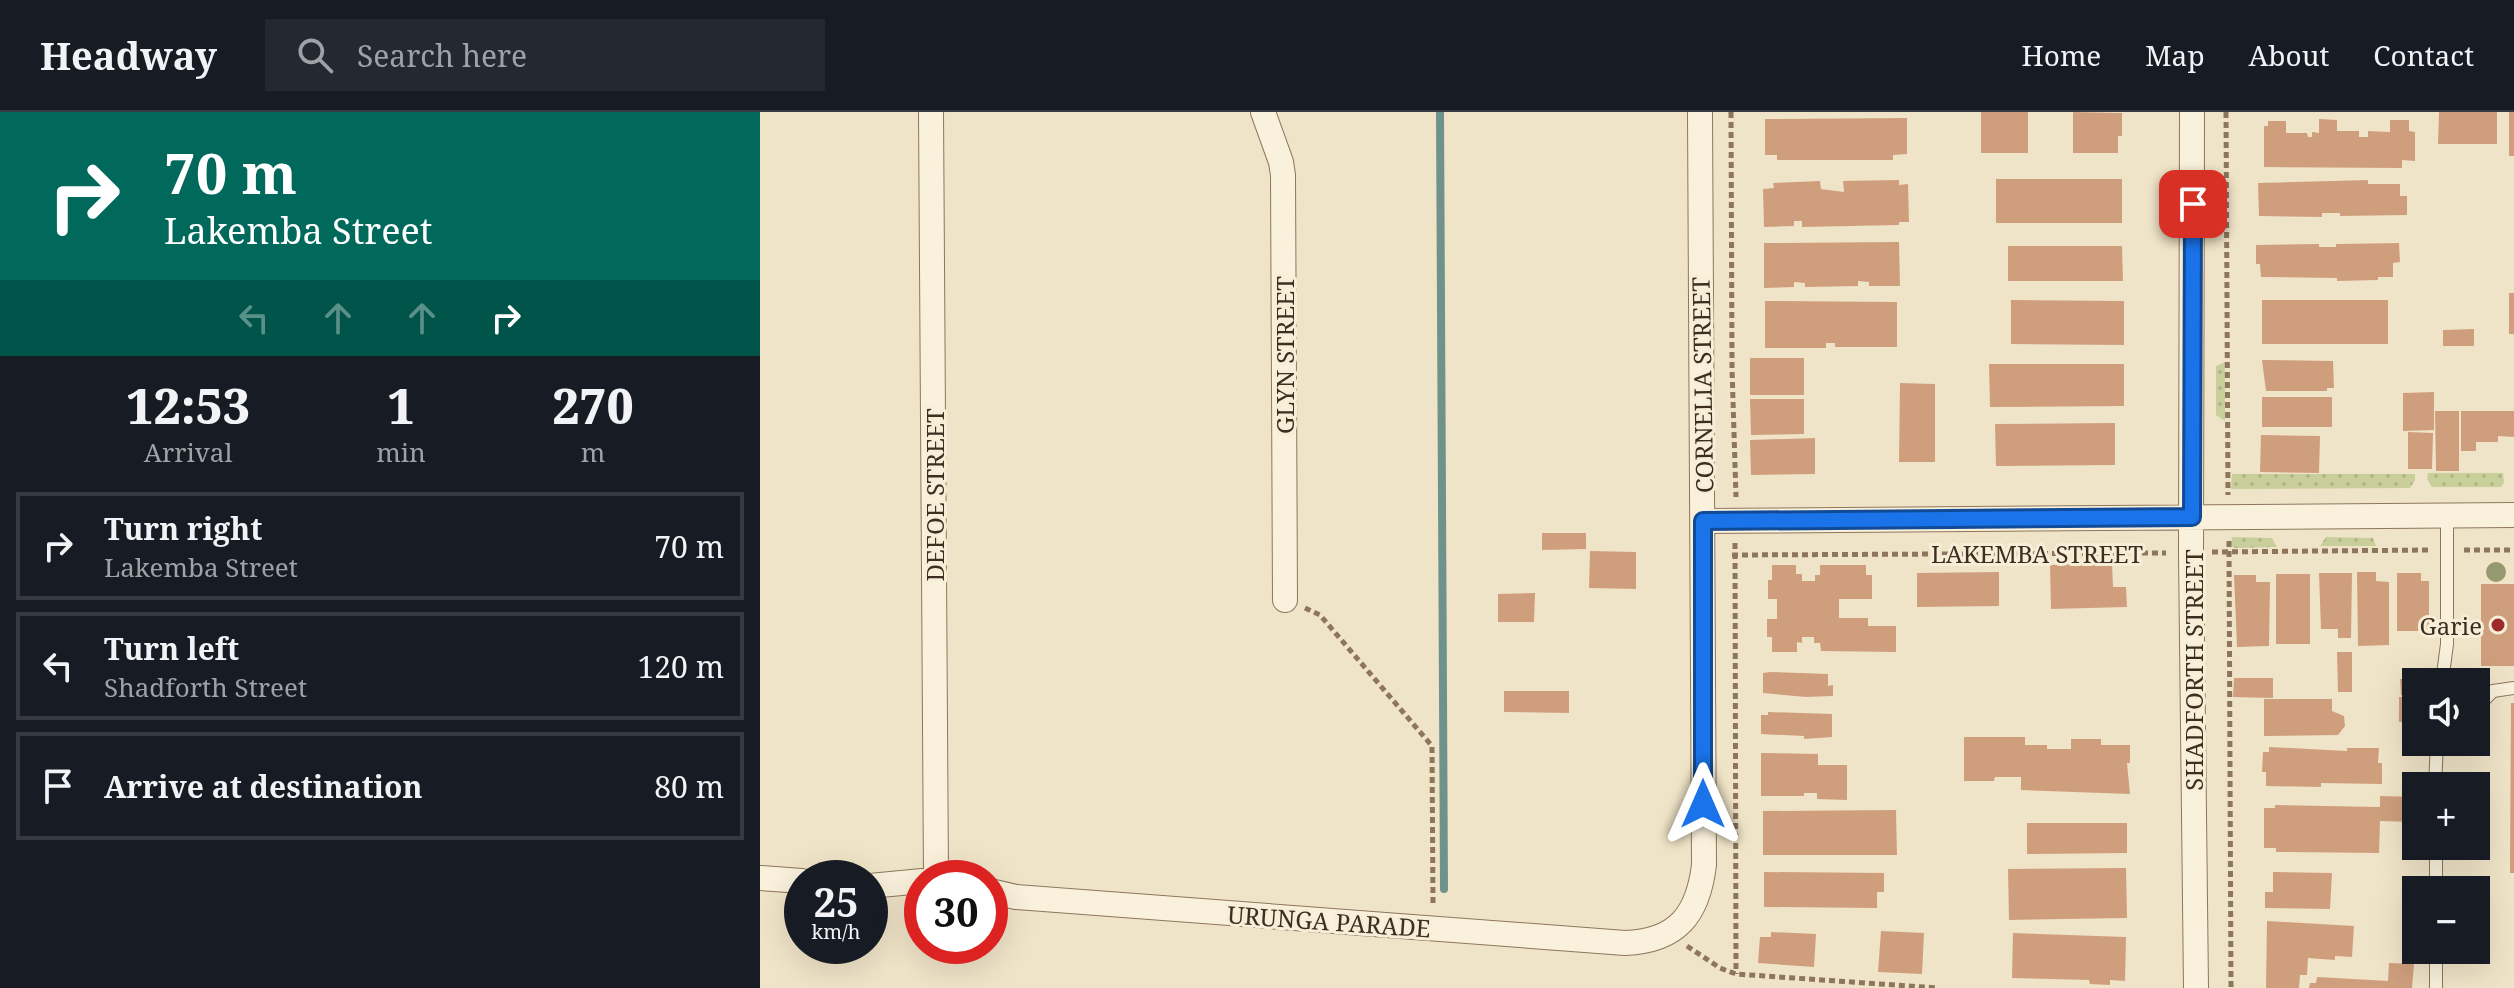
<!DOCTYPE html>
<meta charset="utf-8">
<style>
body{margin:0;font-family:"Noto Serif",serif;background:#242831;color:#f1f3f6;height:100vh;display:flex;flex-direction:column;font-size:30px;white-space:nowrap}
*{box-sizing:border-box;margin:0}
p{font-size:26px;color:#9ea1a6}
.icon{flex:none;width:44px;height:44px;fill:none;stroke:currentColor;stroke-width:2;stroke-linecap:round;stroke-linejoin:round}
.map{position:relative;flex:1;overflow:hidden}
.side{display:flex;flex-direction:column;background:#171b24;width:760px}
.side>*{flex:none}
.top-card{background:#00695c;color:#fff;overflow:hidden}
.fabs{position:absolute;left:1642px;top:556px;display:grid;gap:16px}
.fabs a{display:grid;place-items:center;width:88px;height:88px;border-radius:0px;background:#171b24;box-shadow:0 8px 32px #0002;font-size:40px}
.speed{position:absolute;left:24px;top:748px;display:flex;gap:16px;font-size:40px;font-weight:700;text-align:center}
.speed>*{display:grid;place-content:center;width:104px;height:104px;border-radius:50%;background:#171b24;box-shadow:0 8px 32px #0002;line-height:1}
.speed small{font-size:20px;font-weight:400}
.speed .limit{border:12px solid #d22;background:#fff;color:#111}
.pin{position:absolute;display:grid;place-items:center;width:68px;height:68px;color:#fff;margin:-34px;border-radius:16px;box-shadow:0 4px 12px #0006}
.me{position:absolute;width:88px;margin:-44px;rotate:0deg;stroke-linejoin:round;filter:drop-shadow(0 0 6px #0008)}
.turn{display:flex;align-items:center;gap:28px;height:168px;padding:0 32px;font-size:36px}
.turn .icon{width:104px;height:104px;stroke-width:2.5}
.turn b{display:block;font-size:56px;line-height:68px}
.lanes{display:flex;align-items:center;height:76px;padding:0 32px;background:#0003;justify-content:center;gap:40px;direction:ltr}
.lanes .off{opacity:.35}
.eta{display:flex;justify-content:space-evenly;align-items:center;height:136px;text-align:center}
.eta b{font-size:48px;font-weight:800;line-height:56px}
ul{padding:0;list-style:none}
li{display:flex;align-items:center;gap:24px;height:108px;margin:0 16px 12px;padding:0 16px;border:4px solid #363941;border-radius:0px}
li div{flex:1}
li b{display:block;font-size:30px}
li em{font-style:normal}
header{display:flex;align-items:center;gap:48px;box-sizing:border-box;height:112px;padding:0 40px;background:#171b24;border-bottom:2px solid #363941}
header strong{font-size:38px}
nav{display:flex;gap:44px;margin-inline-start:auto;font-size:28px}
.search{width:560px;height:72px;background:#242831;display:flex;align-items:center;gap:20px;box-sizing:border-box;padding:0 28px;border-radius:0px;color:#9ea1a6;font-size:30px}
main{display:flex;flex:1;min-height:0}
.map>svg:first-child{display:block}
</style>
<header>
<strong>Headway</strong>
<div class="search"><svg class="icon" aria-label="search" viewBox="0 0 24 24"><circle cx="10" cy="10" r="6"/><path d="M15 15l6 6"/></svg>Search here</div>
<nav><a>Home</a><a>Map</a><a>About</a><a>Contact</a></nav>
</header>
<main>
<section class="side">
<div class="top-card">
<div class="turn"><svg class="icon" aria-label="right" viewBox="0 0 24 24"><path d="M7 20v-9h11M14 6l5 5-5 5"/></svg><div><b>70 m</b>Lakemba Street</div></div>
<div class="lanes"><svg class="icon off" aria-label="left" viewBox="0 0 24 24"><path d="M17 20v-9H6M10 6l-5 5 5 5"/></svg><svg class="icon off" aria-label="ahead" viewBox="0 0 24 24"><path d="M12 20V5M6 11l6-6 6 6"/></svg><svg class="icon off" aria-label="ahead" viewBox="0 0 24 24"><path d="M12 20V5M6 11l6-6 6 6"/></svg><svg class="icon" aria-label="right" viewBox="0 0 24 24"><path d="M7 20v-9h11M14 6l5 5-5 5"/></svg></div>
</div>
<div class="eta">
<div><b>12:53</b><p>Arrival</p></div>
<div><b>1</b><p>min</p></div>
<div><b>270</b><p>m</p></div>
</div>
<ul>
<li><svg class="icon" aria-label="right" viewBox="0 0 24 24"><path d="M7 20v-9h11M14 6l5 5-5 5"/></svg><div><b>Turn right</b><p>Lakemba Street</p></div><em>70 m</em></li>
<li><svg class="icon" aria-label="left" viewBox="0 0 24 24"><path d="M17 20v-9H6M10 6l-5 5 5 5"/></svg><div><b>Turn left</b><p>Shadforth Street</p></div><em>120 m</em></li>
<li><svg class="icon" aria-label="arrive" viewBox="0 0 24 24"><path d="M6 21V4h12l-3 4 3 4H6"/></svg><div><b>Arrive at destination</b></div><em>80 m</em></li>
</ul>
</section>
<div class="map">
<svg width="1754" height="876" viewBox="0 0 1754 876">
<defs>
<pattern id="grass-dots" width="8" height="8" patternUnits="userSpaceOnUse" patternTransform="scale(2)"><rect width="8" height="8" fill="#c9cf9b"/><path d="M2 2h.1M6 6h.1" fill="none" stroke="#aeb285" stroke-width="1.8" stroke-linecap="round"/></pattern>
</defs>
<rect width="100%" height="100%" fill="#f0e4c8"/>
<path fill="url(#grass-dots)" d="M1465,250V309L1456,303V254Z
M1668,361H1743L1744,371L1741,375H1672L1667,367Z
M1472,362H1655V368L1650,376L1471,377Z
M1472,425L1512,426L1517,435L1474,436L1471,433Z
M1566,425L1613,426L1616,434H1560Z"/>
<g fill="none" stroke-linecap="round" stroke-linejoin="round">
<path stroke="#6f938a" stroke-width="8" d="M680,0L684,777"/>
</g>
<path fill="#cf9f7d" d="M1221,0H1268V41H1221Z
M1313,0L1362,1V24H1358V41H1313Z
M1679,0H1737V32H1678Z
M1749,0H1754V44H1749Z
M1147,6V42L1133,43V48H1017V43H1005V7Z
M1559,7L1577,8V19H1599V25H1608V19L1630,20V8H1649V19L1655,20V49L1642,48V56L1504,55V14H1508V9H1526V21H1547L1548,25H1552V20L1559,21Z
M1236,67H1362V111H1236Z
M1139,68V73L1148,72L1149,110H1139V113L1042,115V109H1034V114L1004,115L1003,77L1014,76L1013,71L1060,69L1061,77L1084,80L1083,69Z
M1608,68V72H1640V84H1647V103L1580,104V101H1562V105L1499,104L1498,71Z
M1139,130L1140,174H1109V170L1098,169V174L1045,175V171L1034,170V175L1004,176V131Z
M1639,131L1640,150L1633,151V165H1618V168L1577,169V166L1501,165L1500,152H1496V133L1559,132V135H1576V132Z
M1248,134H1362L1363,169H1248Z
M1749,181H1754V222H1749Z
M1251,188L1364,189V233L1251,232Z
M1502,188H1628V232H1502Z
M1005,189L1137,190V235H1075V231H1066V236H1005Z
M1714,217V234H1683V218Z
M990,246H1044V283H990Z
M1502,248L1573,249L1574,276H1567V279H1506Z
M1229,252H1364V294L1230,295Z
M1140,271L1175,272V350H1139Z
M1674,280V318L1643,319V281Z
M1502,285H1572V315H1502Z
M990,287H1044V322L991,323Z
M1675,299H1699V359H1676Z
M1701,299H1754V325L1738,324V330H1716V339H1701Z
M1355,311V353L1236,354L1235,312Z
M1648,320L1673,321L1672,357H1648Z
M1501,323L1560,324L1559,361L1500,360Z
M1055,326V362L991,363L990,328Z
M782,421H826V437L782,438Z
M830,439L876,440V477L829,476Z
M1352,451L1353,475H1366L1367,495L1291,497L1290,453Z
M1012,453H1036V462H1042V469H1055V463H1060V453H1106V463H1112V487H1079V506H1108V514H1136V540L1061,539L1060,531H1054V525H1042V531L1037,530V540H1012V525H1007V507H1017V487H1008V468H1012Z
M1239,460V494L1157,495V461Z
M1597,460H1616V469L1629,470V533L1598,534Z
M1559,461H1592L1591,526H1578V517H1561Z
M1637,461H1661V469H1669V519H1637Z
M1516,462H1550V532H1516Z
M1474,463H1496V470H1510L1509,534L1477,535Z
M1721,472H1754V554H1721Z
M775,481L774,510H738V482Z
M1577,540H1592V580H1578Z
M1010,560L1068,562V574L1073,573V584L1046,585L1003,581V561Z
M1474,566H1513V586L1473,585Z
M1662,566V570H1656V583H1641L1640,567Z
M744,579H809V601L744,600Z
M1639,585H1656V610H1639Z
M1504,587H1572V599L1584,604L1585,614L1578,623L1504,624Z
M1751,591H1754V761H1750Z
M1008,600L1072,602V625L1044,627V624L1001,622V603H1008Z
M1204,625H1265V633H1287V637H1311V627H1341V633H1370V651H1367L1370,682L1261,678V665H1235L1234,669H1204Z
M1509,635L1587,639V636H1619L1618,651H1622V672L1561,671V675L1506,674V660H1502L1503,640H1509Z
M1001,641L1058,642V653H1087V688L1057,687V681H1044V684H1001Z
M1620,684L1656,685V710L1620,709L1619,741L1516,740V736H1504V696H1515V693L1620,695Z
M1136,698L1137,743H1003V699Z
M1267,711H1367V741L1267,742Z
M1366,756L1367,806L1249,808L1248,757Z
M1004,760L1124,761V780H1117V796L1004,795Z
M1513,760L1572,761L1570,797L1505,796V780H1513Z
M1507,809L1594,814L1592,845L1575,844V848L1548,846L1547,863H1540L1539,876H1506Z
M1121,819L1164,821L1162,862L1118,860Z
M1011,820L1056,822L1054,855L998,851L1000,825H1011Z
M1253,821L1366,825L1365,869L1350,868V873L1330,872L1329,868L1252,866Z
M1629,851L1654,852L1652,876H1549L1550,871H1556L1557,865L1628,869Z"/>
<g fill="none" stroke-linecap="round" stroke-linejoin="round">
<g stroke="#8d765c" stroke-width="14">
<path id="service" d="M1682,570L1687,532V404
M1723,589L1733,579L1754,576
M1675,674L1677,630
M1676,778V734
M1676,876V838"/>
</g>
<g stroke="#8d765c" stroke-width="26">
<path id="minor" d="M171,0L176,766
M503,0L521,50L523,63L525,488
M1432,0L1431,441L1436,876
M943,409L1754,403
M0,766L42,769
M110,774L162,769
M230,779L256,785L865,831C918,829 938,802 944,753L940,0"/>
</g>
<path stroke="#8d765c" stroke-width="5" stroke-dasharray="6 4" stroke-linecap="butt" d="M971,0L972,256L976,385
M1466,0L1468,383
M1469,429L1471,876
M975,431L976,862
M1704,438H1754
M1452,440L1670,438
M972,443L1406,441
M545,496L560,503L672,634L673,795
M927,834L960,856L976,862L1178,876"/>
<use href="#service" stroke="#faf1dc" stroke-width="12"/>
<use href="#minor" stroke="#faf1dc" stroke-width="24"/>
</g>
<circle fill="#96986f" cx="1736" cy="460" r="10"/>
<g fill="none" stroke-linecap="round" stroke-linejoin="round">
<g stroke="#114b97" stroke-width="20">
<path id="route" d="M943,692V409L1432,405L1433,92"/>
</g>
<use href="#route" stroke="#1a73e8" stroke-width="14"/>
</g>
<circle fill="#9e2a2b" stroke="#f7eed8" stroke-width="3" cx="1738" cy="513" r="8"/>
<g text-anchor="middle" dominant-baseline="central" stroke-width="6" stroke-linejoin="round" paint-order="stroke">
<g font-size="24" fill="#3d2e20" stroke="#f7eed8">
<text transform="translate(524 243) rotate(-90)">GLYN STREET</text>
<text transform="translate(942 273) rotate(-91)">CORNELIA STREET</text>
<text transform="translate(174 383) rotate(-90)">DEFOE STREET</text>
<text x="1277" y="441">LAKEMBA STREET</text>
<text transform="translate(1433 558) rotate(-90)">SHADFORTH STREET</text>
<text transform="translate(569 809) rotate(4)">URUNGA PARADE</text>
</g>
<g font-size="24" fill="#3d2e20" stroke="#f7eed8" text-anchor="end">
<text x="1722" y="513">Garie</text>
</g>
</g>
</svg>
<div class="fabs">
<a><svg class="icon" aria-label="sound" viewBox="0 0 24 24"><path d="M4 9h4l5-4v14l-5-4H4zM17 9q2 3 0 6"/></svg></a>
<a>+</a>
<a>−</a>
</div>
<div class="speed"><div>25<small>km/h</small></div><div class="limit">30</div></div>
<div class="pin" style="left:1433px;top:92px;background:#d93025"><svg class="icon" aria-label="arrive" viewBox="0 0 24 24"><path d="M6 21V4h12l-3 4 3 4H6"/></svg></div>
<svg class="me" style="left:943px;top:692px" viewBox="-20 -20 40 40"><path d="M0-17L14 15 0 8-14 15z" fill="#1a73e8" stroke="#fff" stroke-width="4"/></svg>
</div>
</main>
